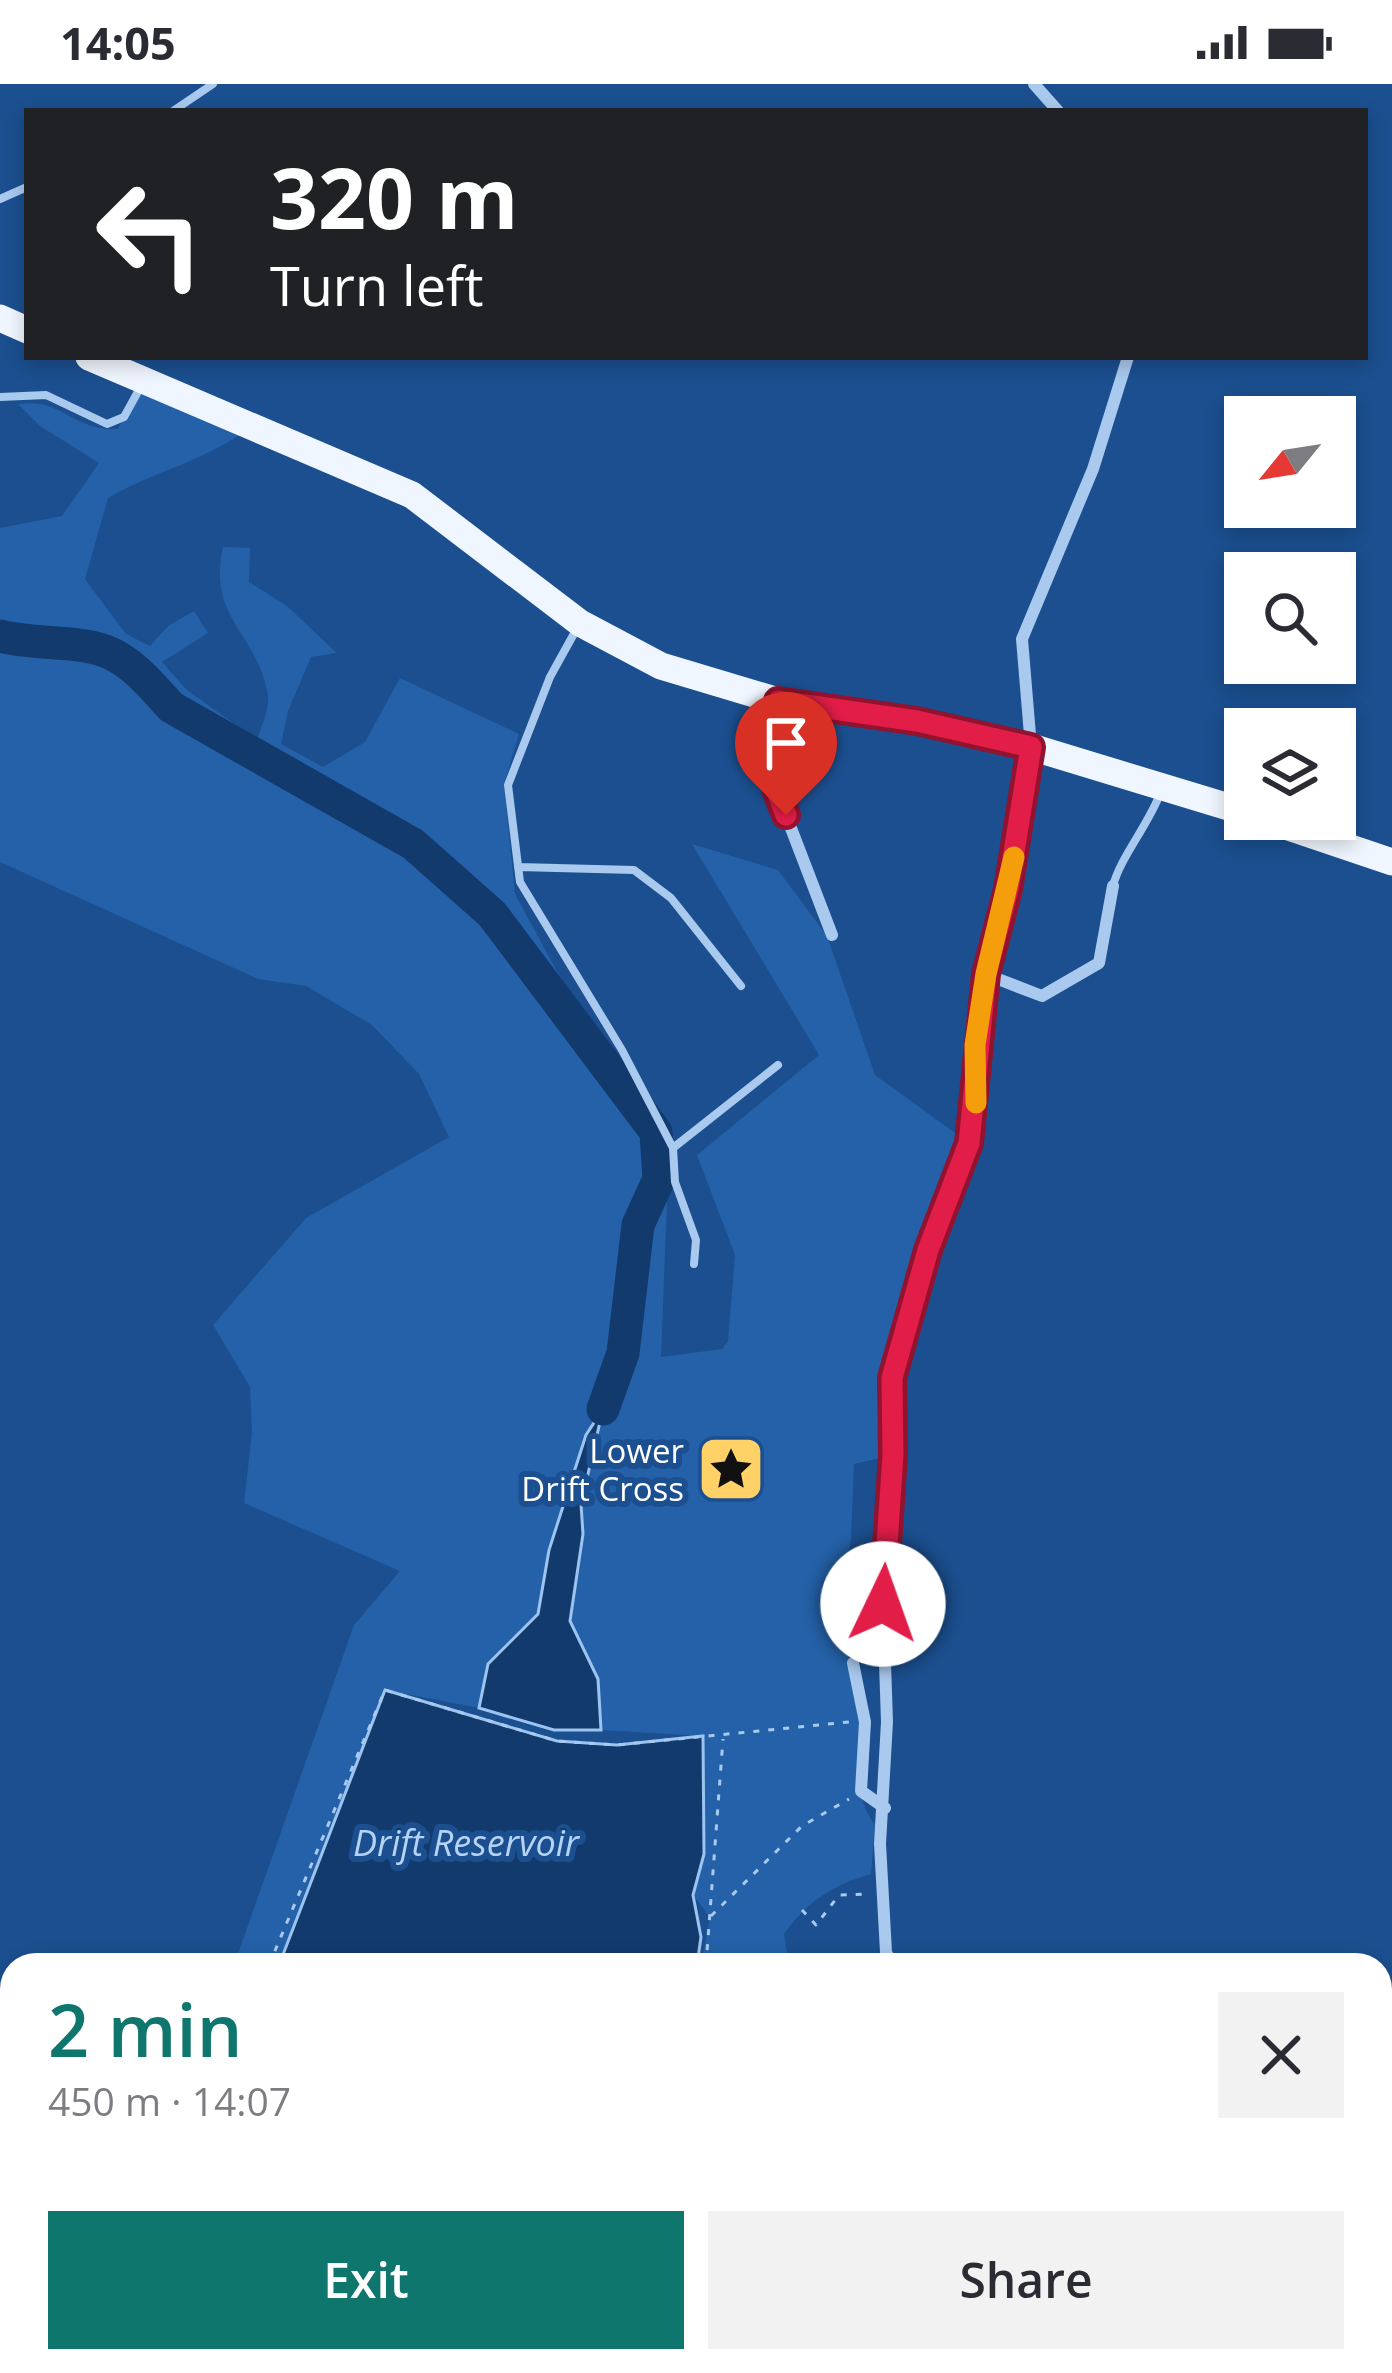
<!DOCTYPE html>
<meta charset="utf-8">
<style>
body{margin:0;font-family:"Open Sans",sans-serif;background:#f2f2f3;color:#2b2b33;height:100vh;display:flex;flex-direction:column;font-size:45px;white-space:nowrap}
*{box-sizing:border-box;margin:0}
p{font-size:39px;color:#7c7c81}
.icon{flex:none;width:66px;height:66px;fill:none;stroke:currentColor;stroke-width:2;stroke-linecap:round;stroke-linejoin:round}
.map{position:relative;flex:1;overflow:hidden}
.sheet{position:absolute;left:0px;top:1869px;width:1392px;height:420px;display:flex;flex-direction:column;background:#fff;border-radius:36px 36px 0 0;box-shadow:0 6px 18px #0003}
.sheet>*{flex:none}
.banner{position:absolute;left:24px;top:24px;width:1344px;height:252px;border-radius:0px;box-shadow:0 6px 18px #0003;background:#202124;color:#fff;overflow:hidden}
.needle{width:78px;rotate:240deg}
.controls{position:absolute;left:1224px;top:312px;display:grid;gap:24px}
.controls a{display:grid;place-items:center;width:132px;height:132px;border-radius:0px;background:#fff;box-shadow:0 6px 18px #0003;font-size:60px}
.pin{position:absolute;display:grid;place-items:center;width:102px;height:102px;color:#fff;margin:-123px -51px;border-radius:50% 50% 50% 0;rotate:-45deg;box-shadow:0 0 12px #0007}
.pin .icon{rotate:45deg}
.me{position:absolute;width:132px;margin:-66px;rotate:3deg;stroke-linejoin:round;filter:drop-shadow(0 0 9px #0008)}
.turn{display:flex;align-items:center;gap:42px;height:252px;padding:0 48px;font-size:54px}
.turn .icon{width:156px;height:156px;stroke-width:2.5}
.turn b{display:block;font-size:84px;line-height:102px}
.round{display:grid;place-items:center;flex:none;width:126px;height:126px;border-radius:0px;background:#f2f2f3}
.summary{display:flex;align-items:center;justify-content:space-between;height:204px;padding:0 48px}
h1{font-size:72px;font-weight:600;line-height:90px;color:#0f766e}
.button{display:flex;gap:24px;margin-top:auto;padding:24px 48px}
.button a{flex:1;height:138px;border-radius:0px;background:#0f766e;color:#fff;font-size:48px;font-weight:600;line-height:138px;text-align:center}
.button a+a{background:#f2f2f3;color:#2b2b33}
.status{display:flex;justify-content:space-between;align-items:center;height:84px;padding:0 60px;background:#fff;direction:ltr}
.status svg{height:33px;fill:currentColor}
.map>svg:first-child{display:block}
</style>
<div class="status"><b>14:05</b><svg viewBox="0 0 49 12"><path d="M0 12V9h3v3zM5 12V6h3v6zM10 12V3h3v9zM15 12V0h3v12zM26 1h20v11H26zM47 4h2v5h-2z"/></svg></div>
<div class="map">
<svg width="1392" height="2289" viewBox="0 0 1392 2289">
<rect width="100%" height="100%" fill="#1b4f8f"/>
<path fill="#2461a8" d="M144,297L252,342C207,377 156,386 108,414L85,495L126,550L150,562L168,542L194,527L208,549L162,578L187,606L257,656C261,643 270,624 268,611C257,548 207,535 223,463L250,464L249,498L287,522L337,569L311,573L288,627L281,660L323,683L365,658L400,594L519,650L504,700L515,810L668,1092L661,1273L722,1265L728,1257L735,1171L697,1071L819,971L692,760L778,786L827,852L875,991L969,1059L892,1294L893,1371L854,1380L851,1456L834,1544C850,1574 865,1607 865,1642C865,1682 850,1707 875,1741L871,1790C831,1802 809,1816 784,1850L789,1881H701L710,1833L693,1811L704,1770L703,1652L601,1646L598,1595L570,1538L583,1450L581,1420L598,1343L549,1466L538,1530L488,1580L479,1624L385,1606L278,1881H234L354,1541L400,1487L244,1419L252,1348L250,1303L213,1241L306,1134L449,1053L419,990L372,941L306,902L258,895L0,778V444L62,432L99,379L40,342L18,320C65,314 71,347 118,345Z
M635,2277H824L826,2289H633Z"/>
<path fill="#123a6d" stroke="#9cc4f0" stroke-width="3" d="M603,1325L581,1420L583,1450L570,1537L598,1595L601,1646H554L479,1624L488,1580L538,1530L549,1466L586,1351Z
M385,1606L557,1657L617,1661L703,1652L704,1770L693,1811L701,1853L697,1881H279Z
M148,2277H635L633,2289H146Z"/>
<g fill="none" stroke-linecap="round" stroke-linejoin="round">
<path stroke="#123a6d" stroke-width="33" d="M0,552C33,561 76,556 105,567C132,577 152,602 171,623L413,760L492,830L656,1048L659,1095L638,1141L623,1269L603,1325"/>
<path stroke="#a9c9ee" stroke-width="3" stroke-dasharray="6 9" stroke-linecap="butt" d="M802,1826L816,1841L839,1811L870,1810
M711,1832L802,1742L849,1715
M269,1881L385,1606L557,1657L617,1661L849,1638
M706,1881L723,1655
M131,2289L134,2277
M655,2289L657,2277"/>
<path stroke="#a9c9ee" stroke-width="8" d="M173,27L213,0
M0,115L27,103
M0,313L46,311L107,340L124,333L140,304
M576,546L550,593L508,701L520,798L622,966L673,1064L675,1098L696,1156L694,1180
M518,783L634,786L671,814L741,902
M1113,802C1120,774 1147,743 1160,710
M673,1064L778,981"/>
<path stroke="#a9c9ee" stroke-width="12" d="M1034,0L1058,27
M778,618L776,705L832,851
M985,890L1042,912L1099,879L1113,802
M853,1579L865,1638L861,1707L885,1724
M892,1881L886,1868L880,1760L887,1638L882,1491L893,1371L892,1294L928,1166L969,1059L985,890L1008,805L1031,663L1022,555L1093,385L1128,273
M1171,2277L1175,2289"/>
<path stroke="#f0f6ff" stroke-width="27" d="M0,234L27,246
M89,273L412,411L580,539L661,582L778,617L917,637L1031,663L1245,728
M1265,735L1392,778"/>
</g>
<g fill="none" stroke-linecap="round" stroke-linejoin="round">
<g stroke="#92132f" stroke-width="30">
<path id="route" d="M786,731L776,705L778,617L917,637L1031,663L1008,805L986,890L969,1059L928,1166L892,1294L893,1371L883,1520"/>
</g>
<use href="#route" stroke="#e11d48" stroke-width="21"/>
<path stroke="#f59e0b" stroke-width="21" d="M976,1019L975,961L986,890L1014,773"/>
</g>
<defs>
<g id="sight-square" transform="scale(3.45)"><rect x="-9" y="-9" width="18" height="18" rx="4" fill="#ffd166" stroke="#1b4f8f"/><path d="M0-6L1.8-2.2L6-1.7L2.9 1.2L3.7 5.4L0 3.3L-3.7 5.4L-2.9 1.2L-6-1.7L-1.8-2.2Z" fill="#111"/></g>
</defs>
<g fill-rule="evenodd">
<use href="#sight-square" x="731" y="1385"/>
</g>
<g text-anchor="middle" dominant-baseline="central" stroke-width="12" stroke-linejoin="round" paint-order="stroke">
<g font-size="33" fill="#fff" stroke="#1b4f8f" text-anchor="end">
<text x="684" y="1366">Lower<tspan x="684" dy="38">Drift Cross</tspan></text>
</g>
<g font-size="36" font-style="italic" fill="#b5d3f5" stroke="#1b4f8f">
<text x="466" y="1758">Drift Reservoir</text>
</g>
</g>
</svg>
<div class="controls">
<a><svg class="needle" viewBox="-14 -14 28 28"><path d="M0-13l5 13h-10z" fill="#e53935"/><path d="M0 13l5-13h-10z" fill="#7c7c81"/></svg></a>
<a><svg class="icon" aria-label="search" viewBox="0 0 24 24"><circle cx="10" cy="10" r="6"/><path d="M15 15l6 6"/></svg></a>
<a><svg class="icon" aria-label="layers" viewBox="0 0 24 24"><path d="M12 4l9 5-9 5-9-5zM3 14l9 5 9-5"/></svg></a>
</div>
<div class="pin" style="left:786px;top:731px;background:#d93025"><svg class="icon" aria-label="arrive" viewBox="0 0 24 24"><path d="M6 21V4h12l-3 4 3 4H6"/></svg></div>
<svg class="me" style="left:883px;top:1520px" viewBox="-20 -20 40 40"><circle r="19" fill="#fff"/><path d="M0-13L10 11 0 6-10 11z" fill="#e11d48"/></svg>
<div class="banner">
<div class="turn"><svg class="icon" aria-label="left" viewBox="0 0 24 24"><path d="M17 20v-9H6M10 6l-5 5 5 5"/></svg><div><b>320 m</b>Turn left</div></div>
</div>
<section class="sheet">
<div class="summary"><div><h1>2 min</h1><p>450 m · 14:07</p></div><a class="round"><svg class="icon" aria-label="close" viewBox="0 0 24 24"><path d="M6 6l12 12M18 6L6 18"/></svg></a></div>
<div class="button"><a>Exit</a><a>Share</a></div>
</section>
</div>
